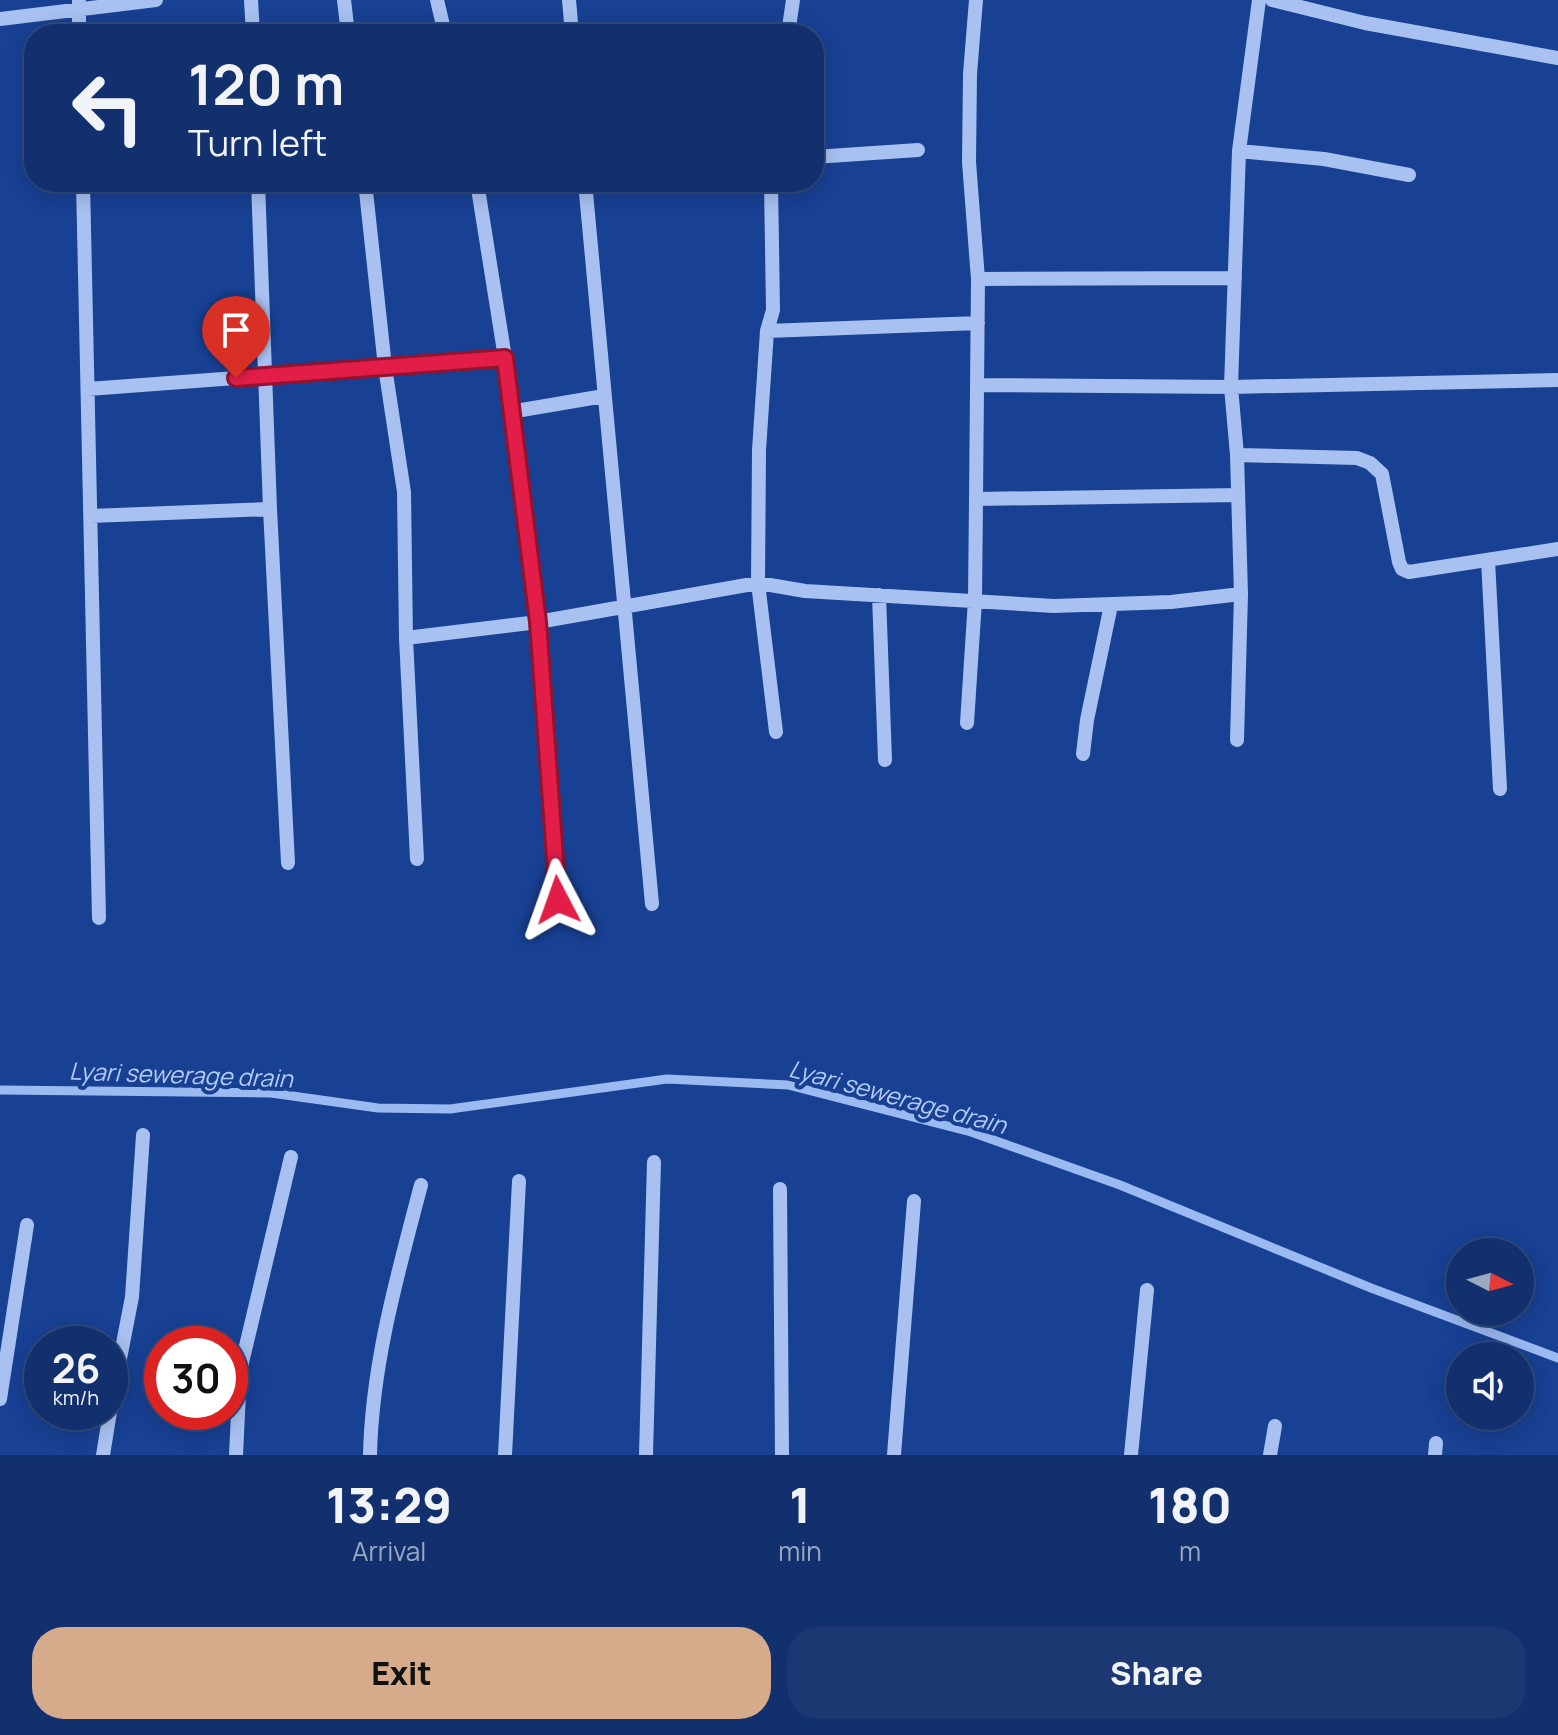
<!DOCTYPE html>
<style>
body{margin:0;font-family:Manrope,sans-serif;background:#1b3873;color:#f1f3f6;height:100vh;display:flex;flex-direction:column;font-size:30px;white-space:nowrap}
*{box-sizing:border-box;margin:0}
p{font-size:26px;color:#9ca9c2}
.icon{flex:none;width:44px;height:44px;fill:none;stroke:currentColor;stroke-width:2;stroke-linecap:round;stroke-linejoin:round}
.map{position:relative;height:1455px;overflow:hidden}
.panel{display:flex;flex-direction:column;background:#12306e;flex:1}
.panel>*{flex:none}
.banner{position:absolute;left:24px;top:24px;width:800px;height:168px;border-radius:32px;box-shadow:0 4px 20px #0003,0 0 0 2px #314b81;background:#12306e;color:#f1f3f6;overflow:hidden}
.needle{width:52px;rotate:96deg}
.fabs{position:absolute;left:1446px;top:1238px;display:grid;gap:16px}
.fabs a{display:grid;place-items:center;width:88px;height:88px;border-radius:50%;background:#12306e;box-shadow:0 4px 20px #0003,0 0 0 2px #314b81;font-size:40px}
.speed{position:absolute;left:24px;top:1326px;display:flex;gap:16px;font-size:40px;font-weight:700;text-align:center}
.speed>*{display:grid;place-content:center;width:104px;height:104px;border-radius:50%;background:#12306e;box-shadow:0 4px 20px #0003,0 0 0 2px #314b81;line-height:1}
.speed small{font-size:20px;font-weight:400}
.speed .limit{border:12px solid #d22;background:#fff;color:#111}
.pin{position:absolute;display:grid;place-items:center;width:68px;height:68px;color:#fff;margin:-82px -34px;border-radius:50% 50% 50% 0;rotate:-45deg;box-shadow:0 0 8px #0007}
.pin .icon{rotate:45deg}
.me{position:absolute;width:88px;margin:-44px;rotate:356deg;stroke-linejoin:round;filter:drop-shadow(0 0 6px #0008)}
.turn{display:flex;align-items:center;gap:28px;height:168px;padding:0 32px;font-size:36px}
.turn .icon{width:104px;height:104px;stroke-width:2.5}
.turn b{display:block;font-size:56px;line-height:68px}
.eta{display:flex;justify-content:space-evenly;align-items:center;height:136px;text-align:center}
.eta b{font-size:48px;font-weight:800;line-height:56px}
.cta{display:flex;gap:16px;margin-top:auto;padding:16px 32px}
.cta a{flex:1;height:92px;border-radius:32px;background:#d6ab8b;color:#111;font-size:32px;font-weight:800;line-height:92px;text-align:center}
.cta a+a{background:#1b3873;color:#f1f3f6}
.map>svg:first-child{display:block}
</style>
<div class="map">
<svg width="1558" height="1455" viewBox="0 0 1558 1455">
<rect width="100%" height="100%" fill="#184093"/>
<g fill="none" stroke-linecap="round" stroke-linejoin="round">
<path stroke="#9bbaf2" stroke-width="9" d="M0,1090L271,1093L378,1108L450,1109L667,1079L788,1085L971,1132L1120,1185L1371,1288L1558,1358"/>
<path stroke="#a8c1f0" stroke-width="14" d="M251,0L253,34
M344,0L348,34
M437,0L445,34
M569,0L572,34
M1272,0L1365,23L1558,58
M79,2V34
M0,19L156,0
M788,34L793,0
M1239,151L1324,159L1409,175
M814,157L918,150
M83,182L99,918
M258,182L270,509L288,863
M365,182L385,367L404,492L406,638L417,859
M477,182L505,358L529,541L538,622L558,900
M585,182L652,904
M771,182L773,310L767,331L759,450L758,583L776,732
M978,279L1235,278
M767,331L978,323
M977,385L1231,387L1558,380
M88,389L505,358
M510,412L604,396
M1237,455L1357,458L1370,463L1382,474L1399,562L1402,569L1409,572L1558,549
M976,499L1238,495
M91,516L270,509
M1488,560L1500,789
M879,595L885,760
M406,638L538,622L758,583L805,591L1054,606L1171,602L1241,594
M967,723L975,600L976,499L978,279L969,162L970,74L976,0
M1237,740L1241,594L1237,455L1231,387L1239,151L1259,0
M1083,754L1087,720L1111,605
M780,1189L782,1455
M0,1399L27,1225
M110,1410L132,1297L143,1135
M103,1455L110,1412
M236,1455L240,1371L291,1157
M370,1455C372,1363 398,1273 421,1185
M505,1455L519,1181
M646,1455L654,1162
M894,1455L914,1201
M1131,1455L1147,1290
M1270,1455L1275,1426
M1435,1455L1436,1443"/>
</g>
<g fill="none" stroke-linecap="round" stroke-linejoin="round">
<g stroke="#92132f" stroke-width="20">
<path id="route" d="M236,378L505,358L538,622L558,900"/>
</g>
<use href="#route" stroke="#e11d48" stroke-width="14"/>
</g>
<g text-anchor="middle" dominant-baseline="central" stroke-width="8" stroke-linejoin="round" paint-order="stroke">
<g font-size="24" font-style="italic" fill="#b5cbf7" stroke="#184093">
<text transform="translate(181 1074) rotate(2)">Lyari sewerage drain</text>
<text transform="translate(898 1096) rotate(15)">Lyari sewerage drain</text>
</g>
</g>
</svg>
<div class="fabs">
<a><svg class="needle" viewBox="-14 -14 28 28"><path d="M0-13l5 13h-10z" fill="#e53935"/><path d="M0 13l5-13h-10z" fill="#9ca9c2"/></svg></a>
<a><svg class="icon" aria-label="sound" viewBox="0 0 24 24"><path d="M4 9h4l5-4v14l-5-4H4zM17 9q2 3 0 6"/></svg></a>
</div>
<div class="speed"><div>26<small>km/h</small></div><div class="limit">30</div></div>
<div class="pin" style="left:236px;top:378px;background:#d93025"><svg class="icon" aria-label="arrive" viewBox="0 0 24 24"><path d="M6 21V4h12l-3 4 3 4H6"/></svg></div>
<svg class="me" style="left:558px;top:900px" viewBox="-20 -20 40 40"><path d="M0-17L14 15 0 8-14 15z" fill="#e11d48" stroke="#fff" stroke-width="4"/></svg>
<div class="banner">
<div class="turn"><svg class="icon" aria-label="left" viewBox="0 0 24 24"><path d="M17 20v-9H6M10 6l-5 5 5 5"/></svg><div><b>120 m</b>Turn left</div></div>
</div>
</div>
<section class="panel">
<div class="eta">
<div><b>13:29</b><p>Arrival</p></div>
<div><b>1</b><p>min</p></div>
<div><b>180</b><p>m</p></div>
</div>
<div class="cta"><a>Exit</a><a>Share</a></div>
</section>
